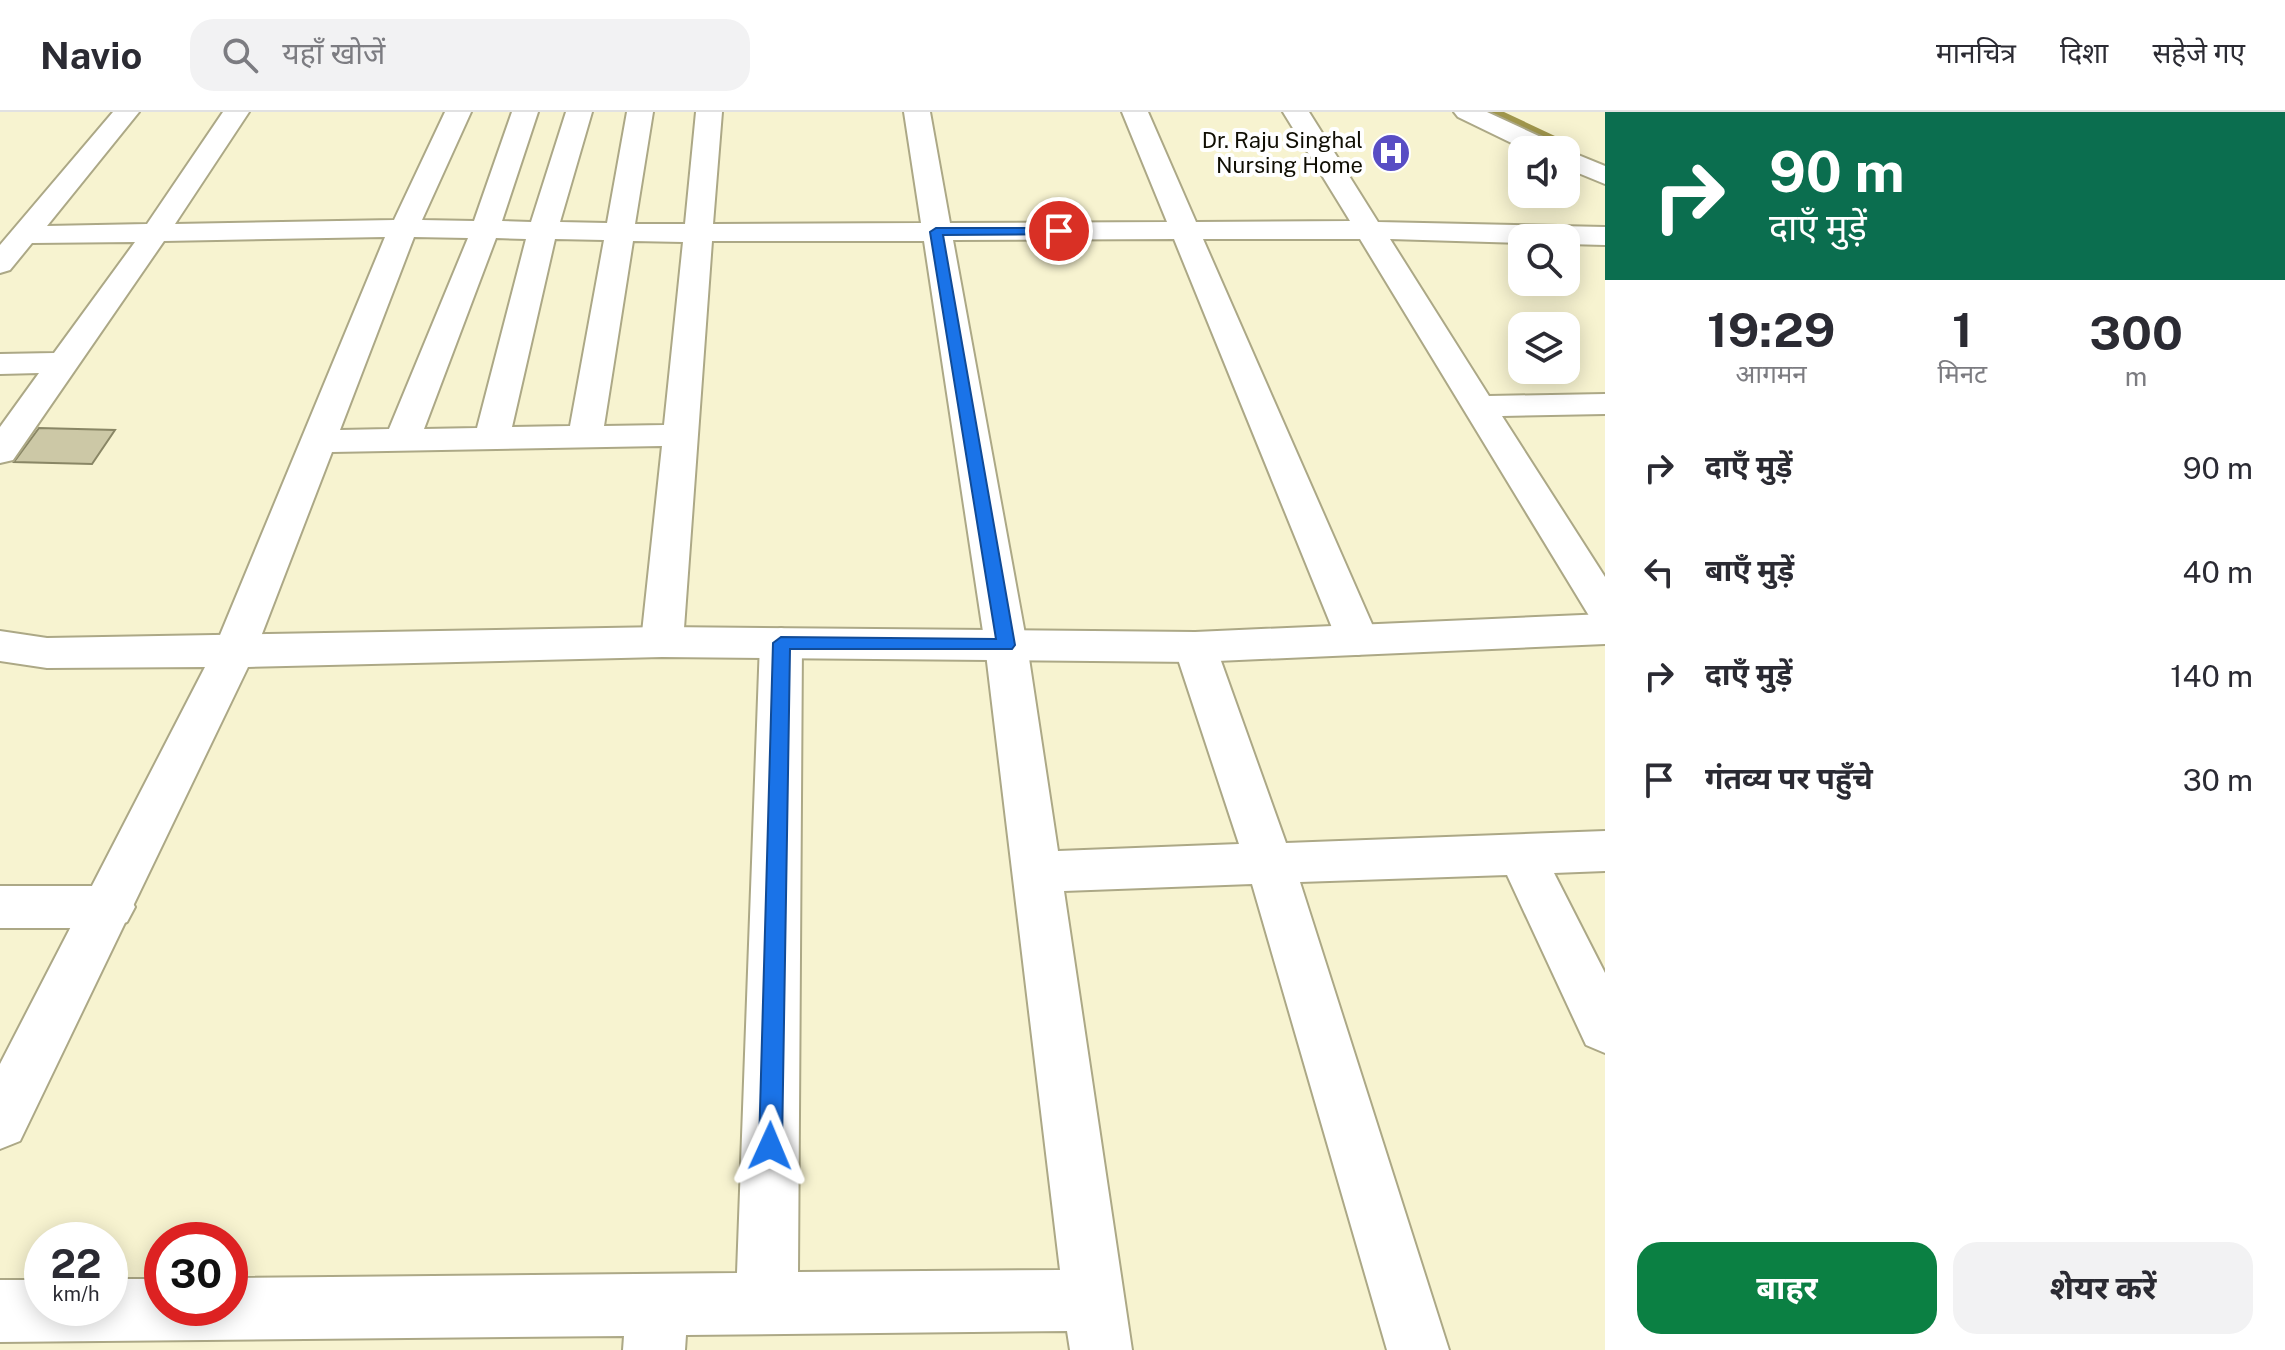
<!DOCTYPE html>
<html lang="hi">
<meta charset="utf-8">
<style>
body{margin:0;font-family:"Public Sans","Noto Sans Devanagari",sans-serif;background:#f2f2f3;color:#2b2b33;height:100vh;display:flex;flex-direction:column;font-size:30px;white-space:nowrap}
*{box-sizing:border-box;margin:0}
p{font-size:26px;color:#7c7c81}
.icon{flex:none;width:44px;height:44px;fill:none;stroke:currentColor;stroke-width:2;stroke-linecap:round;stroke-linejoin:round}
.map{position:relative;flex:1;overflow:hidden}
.drawer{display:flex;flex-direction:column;background:#fff;width:680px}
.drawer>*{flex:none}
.top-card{background:#0b6e4f;color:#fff;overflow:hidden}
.tools{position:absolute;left:1508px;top:24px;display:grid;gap:16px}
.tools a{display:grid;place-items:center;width:72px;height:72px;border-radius:16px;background:#fff;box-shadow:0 4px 20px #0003;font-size:40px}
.speed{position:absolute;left:24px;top:1110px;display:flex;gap:16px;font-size:40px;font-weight:700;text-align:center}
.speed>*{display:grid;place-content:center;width:104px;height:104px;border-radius:50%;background:#fff;box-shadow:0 4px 20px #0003;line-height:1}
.speed small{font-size:20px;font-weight:400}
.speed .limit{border:12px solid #d22;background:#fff;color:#111}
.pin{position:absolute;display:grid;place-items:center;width:68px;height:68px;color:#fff;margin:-34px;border:4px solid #fff;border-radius:50%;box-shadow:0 2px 8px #0007}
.me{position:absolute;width:88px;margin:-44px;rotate:1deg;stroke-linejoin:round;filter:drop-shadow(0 0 6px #0008)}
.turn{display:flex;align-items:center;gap:28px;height:168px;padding:0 32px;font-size:36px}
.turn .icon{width:104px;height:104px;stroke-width:2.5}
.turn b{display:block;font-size:56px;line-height:68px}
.eta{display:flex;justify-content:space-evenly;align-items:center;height:136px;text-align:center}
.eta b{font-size:48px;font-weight:700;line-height:56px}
.cta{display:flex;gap:16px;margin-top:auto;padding:16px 32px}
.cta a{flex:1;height:92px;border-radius:24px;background:#0b8043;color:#fff;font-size:32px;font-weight:700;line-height:92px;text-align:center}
.cta a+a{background:#f2f2f3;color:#2b2b33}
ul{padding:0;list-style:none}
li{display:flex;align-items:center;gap:24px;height:104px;padding:0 32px}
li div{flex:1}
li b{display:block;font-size:30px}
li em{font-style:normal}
header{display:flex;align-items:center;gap:48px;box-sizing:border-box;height:112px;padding:0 40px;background:#fff;border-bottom:2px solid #e1e1e2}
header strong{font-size:38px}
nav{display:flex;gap:44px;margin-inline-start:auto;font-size:28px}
.search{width:560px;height:72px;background:#f2f2f3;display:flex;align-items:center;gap:20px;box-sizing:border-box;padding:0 28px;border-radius:24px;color:#7c7c81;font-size:30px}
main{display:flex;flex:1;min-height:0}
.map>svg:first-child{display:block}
</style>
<header>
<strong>Navio</strong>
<div class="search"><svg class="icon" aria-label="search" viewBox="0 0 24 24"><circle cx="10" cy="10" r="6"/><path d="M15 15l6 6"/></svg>यहाँ खोजें</div>
<nav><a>मानचित्र</a><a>दिशा</a><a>सहेजे गए</a></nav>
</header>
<main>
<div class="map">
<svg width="1605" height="1238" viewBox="0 0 1605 1238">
<rect width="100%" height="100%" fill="#f7f3d0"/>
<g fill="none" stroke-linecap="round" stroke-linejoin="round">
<path fill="#a0964c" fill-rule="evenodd" d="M1471,0H1504L1572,32L1576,38L1566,45V38H1542L1475,5Z"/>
</g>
<path fill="#ccc8a6" stroke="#898665" stroke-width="2" d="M39,316L115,318L92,352L14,350Z"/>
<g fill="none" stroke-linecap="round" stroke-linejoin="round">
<g stroke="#aca886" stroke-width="4">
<path id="street" d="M113,0H139L47,114L147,112L223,0H249L175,112L394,108L445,0H471L422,108L474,109L512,0H538L502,109L531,110L566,0H592L560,110L607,111L627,0H653L635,112H685L696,0H722L713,112L921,111L904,0H930L950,111L1167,110L1122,0H1148L1196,110L1350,109L1283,0H1309L1378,110L1605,115V133L1566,132V126H1522V131L1390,127L1489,284L1605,282V302L1502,304L1605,465V511L1591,507L1360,127H1203L1379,528L1373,538L1358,543L1343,538L1337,528L1174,127L953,128L1027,533L1058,739L1239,732L1174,535L1180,524L1195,520L1210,524L1216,535L1286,731L1605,719V759L1554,761L1605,861V941L1586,933L1507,763L1300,770L1449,1238H1387L1252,772L1064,779L1132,1238H1070L1067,1219L686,1223L685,1238H623L624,1224L0,1230V1168H42V1196H110V1167H162V1196H230V1166L737,1161L760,531L766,521L781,516L796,521L802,531L798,1160L1060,1158L985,533L924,129H712L683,530L677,540L662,545L647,540L641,530L662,334L332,340L255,540L249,551L234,555L219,551L213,540L385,125L164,129L13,348L0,351V315L39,261L0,262V242L54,241L135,130L32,131L10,158L0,161V133ZM414,125L468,126L389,317L340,318ZM496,126L526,127L477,316L424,317ZM555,127L604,128L570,314L512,315ZM633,129L683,130L664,313L604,314Z
M0,774H110L127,780L135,795L127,810L110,816H0Z"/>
</g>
<g stroke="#aca886" stroke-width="4">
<path id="secondary" d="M1454,0H1487L1556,32L1560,38H1526L1458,5Z
M1566,38L1605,54V72L1566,56Z
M1605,502V532L1195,550L662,545L248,555L20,1029L0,1037V952L205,555L47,556L0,549V519L47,526L662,515L1195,520Z"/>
</g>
<use href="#street" fill="#fff" fill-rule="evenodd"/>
<use href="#secondary" fill="#fff" fill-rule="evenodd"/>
</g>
<path fill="#1a73e8" stroke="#114b97" stroke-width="2" d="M1059,116L1065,119L1064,122L943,123L1015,533L1012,537H790L782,1034L779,1042L770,1046L762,1042L759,1034L773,531L781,525L996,527L930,120L936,116Z"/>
<defs>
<g id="hospital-disc" transform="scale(2)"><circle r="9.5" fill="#584dc4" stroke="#fff"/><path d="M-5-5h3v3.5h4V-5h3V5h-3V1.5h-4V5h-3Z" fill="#fff"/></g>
</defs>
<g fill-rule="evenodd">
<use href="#hospital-disc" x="1391" y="41"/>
</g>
<g text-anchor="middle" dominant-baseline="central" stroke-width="8" stroke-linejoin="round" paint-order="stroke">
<g font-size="22" fill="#100e03" stroke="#fff" text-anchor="end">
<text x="1363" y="28">Dr. Raju Singhal<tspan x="1363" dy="25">Nursing Home</tspan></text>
</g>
</g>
</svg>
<div class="tools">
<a><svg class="icon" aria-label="sound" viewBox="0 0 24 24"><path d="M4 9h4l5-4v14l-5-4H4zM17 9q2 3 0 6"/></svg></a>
<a><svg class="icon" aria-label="search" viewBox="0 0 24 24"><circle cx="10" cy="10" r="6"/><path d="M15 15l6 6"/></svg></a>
<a><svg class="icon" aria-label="layers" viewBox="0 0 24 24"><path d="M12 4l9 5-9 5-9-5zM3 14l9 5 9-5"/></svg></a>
</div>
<div class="speed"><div>22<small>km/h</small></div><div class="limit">30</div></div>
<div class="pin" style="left:1059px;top:119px;background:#d93025"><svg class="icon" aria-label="arrive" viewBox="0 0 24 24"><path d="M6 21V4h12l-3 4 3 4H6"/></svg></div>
<svg class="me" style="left:770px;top:1034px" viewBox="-20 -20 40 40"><path d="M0-17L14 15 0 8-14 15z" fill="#1a73e8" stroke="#fff" stroke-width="4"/></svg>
</div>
<section class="drawer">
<div class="top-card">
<div class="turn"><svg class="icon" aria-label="right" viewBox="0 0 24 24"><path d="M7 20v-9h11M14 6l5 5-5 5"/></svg><div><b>90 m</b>दाएँ मुड़ें</div></div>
</div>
<div class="eta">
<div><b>19:29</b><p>आगमन</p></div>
<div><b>1</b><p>मिनट</p></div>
<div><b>300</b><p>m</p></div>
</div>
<ul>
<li><svg class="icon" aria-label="right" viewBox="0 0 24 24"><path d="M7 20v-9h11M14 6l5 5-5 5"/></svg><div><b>दाएँ मुड़ें</b></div><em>90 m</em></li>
<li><svg class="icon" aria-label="left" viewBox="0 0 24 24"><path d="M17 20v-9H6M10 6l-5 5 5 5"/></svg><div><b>बाएँ मुड़ें</b></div><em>40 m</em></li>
<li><svg class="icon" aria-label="right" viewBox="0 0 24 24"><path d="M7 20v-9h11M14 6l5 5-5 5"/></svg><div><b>दाएँ मुड़ें</b></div><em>140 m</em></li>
<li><svg class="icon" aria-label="arrive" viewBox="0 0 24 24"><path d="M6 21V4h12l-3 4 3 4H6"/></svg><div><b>गंतव्य पर पहुँचे</b></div><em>30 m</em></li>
</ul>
<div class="cta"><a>बाहर</a><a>शेयर करें</a></div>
</section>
</main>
